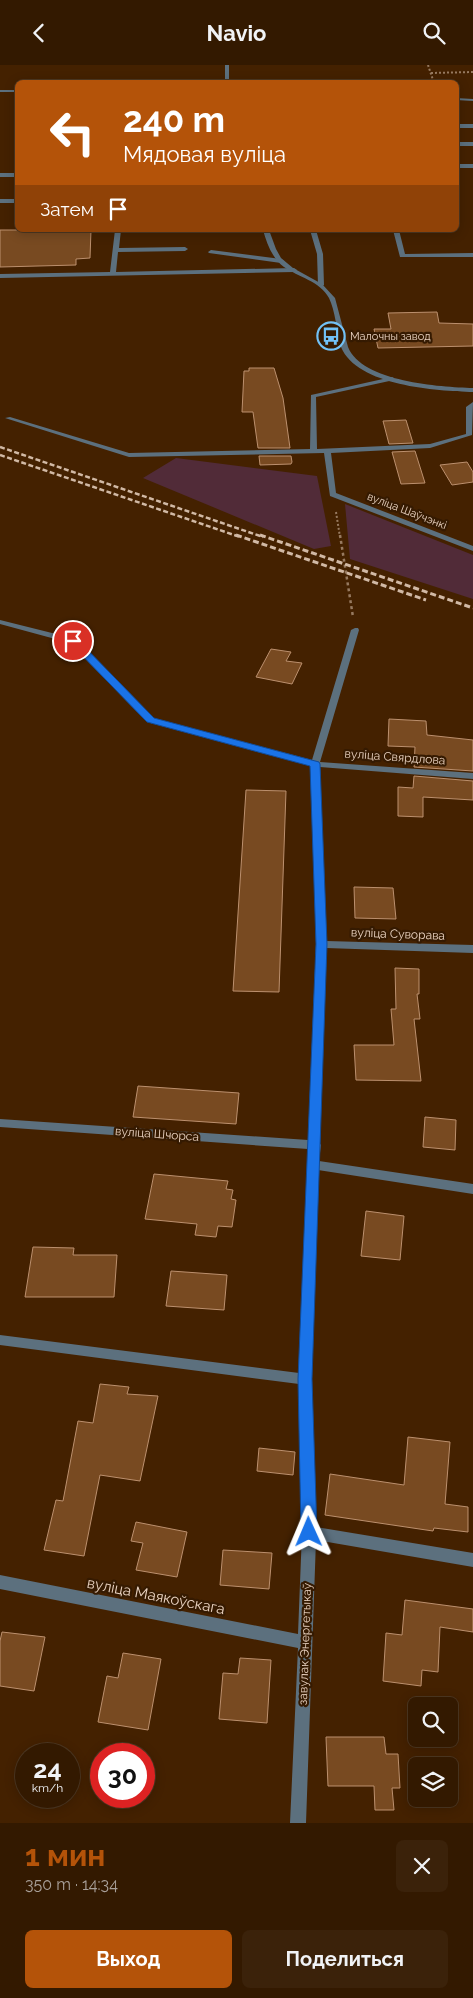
<!DOCTYPE html>
<html lang="ru">
<meta charset="utf-8">
<style>
body{margin:0;font-family:Raleway,sans-serif;background:#3b220a;color:#f1f3f6;height:100vh;display:flex;flex-direction:column;font-size:19px;white-space:nowrap}
*{box-sizing:border-box;margin:0}
p{font-size:16px;color:#a9a099}
.icon{flex:none;width:28px;height:28px;fill:none;stroke:currentColor;stroke-width:2;stroke-linecap:round;stroke-linejoin:round}
.map{position:relative;height:1758px;overflow:hidden}
.sheet{display:flex;flex-direction:column;background:#331900;flex:1}
.sheet>*{flex:none}
.top-card{position:absolute;left:15px;top:15px;width:444px;height:152px;border-radius:8px;box-shadow:0 2px 12px #0003,0 0 0 1px #4e3822;background:#b45309;color:#fff;overflow:hidden}
.controls{position:absolute;left:408px;top:1632px;display:grid;gap:10px}
.controls a{display:grid;place-items:center;width:50px;height:50px;border-radius:8px;background:#331900;box-shadow:0 2px 12px #0003,0 0 0 1px #4e3822;font-size:25px}
.speed{position:absolute;left:15px;top:1678px;display:flex;gap:10px;font-size:25px;font-weight:700;text-align:center}
.speed>*{display:grid;place-content:center;width:65px;height:65px;border-radius:50%;background:#331900;box-shadow:0 2px 12px #0003,0 0 0 1px #4e3822;line-height:1}
.speed small{font-size:12px;font-weight:400}
.speed .limit{border:8px solid #d22;background:#fff;color:#111}
.pin{position:absolute;display:grid;place-items:center;width:42px;height:42px;color:#fff;margin:-21px;border:2px solid #fff;border-radius:50%;box-shadow:0 1px 5px #0007}
.me{position:absolute;width:55px;margin:-28px;rotate:359deg;stroke-linejoin:round;filter:drop-shadow(0 0 4px #0008)}
.turn{display:flex;align-items:center;gap:18px;height:105px;padding:0 25px;font-size:22px}
.turn .icon{width:65px;height:65px;stroke-width:2.5}
.turn b{display:block;font-size:35px;line-height:42px}
.then{display:flex;align-items:center;height:48px;padding:0 25px;background:#0003;gap:10px;font-size:19px}
.round{display:grid;place-items:center;flex:none;width:52px;height:52px;border-radius:8px;background:#3b220a}
.summary{display:flex;align-items:center;justify-content:space-between;height:85px;padding:0 25px}
h1{font-size:30px;font-weight:700;line-height:38px;color:#b45309}
.action{display:flex;gap:10px;margin-top:auto;padding:10px 25px}
.action a{flex:1;height:58px;border-radius:8px;background:#b45309;color:#fff;font-size:20px;font-weight:700;line-height:58px;text-align:center}
.action a+a{background:#3b220a;color:#f1f3f6}
header{display:flex;justify-content:space-between;align-items:center;height:65px;padding:0 25px;background:#331900;font-size:22px;font-weight:700}
.map>svg:first-child{display:block}
</style>
<header><svg class="icon" aria-label="back" viewBox="0 0 24 24"><path d="M15 5l-7 7 7 7"/></svg>Navio<svg class="icon" aria-label="search" viewBox="0 0 24 24"><circle cx="10" cy="10" r="6"/><path d="M15 15l6 6"/></svg></header>
<div class="map">
<svg width="473" height="1758" viewBox="0 0 473 1758">
<rect width="100%" height="100%" fill="#442100"/>
<path fill="#512b38" d="M176,393L317,411L331,481L314,484L143,413Z
M345,439L473,490V534L350,494Z"/>
<path fill="#784a21" stroke="#bc906e" d="M0,165H91L90,193L76,194V200L0,202Z
M437,247L439,258L473,259V281L378,283L374,264H391L388,248Z
M249,303H274L283,333L290,383H258L253,347H242L244,306H249Z
M406,355L413,378L389,379L383,356Z
M415,386L425,418L401,419L392,387Z
M259,391H291L292,397L291,399L260,400Z
M467,397L473,407V417L452,420L440,400Z
M271,584L291,587L286,596L302,598L292,619L256,612Z
M389,654L426,656L427,670L473,675V706L414,702L415,682L388,681Z
M414,711L473,716V735L423,732V752L398,751V722L413,723Z
M246,725L286,726L279,927L233,926Z
M354,822L393,823L396,854L355,853Z
M395,903L419,904V929H417L420,954H414L421,1016L356,1015L354,980H394L391,944H396Z
M138,1021L239,1028L236,1059L133,1052Z
M425,1052L456,1055L455,1085L423,1082Z
M154,1109L228,1116L226,1124L233,1125L231,1134L236,1135L232,1162L218,1161L216,1172L195,1170L197,1159L145,1154Z
M366,1146L404,1151L400,1195L361,1191Z
M33,1182L74,1183L73,1190H117L114,1232H25Z
M171,1206L227,1210L224,1245L166,1241Z
M100,1319L129,1322L127,1329L158,1331L140,1416L100,1410L84,1491L44,1485L56,1435L63,1436L78,1356L93,1358Z
M408,1372L450,1377L445,1439L468,1442V1467L434,1463L433,1466L325,1450L330,1409L404,1420Z
M259,1383L295,1387L293,1410L257,1406Z
M136,1457L187,1467L177,1512L136,1505L143,1478L131,1476Z
M223,1485L272,1488L269,1524L220,1520Z
M405,1535L473,1544V1567L440,1562L438,1607L422,1605L421,1621L383,1616L386,1568L402,1570Z
M2,1567L45,1572L34,1626L0,1621V1576Z
M123,1588L161,1594L148,1665L98,1657L107,1611L118,1613Z
M240,1593L271,1595L267,1658L219,1654L223,1608L238,1609Z
M326,1672H384L386,1689H398L400,1723H392L394,1745H375L374,1721H328Z"/>
<g fill="none" stroke-linecap="round" stroke-linejoin="round">
<path stroke="#977a60" stroke-width="2" stroke-dasharray="2 2" stroke-linecap="butt" d="M428,0L434,18
M431,8L473,7
M336,447L340,472"/>
<path stroke="#977a60" stroke-width="2.5" stroke-dasharray="3 3" stroke-linecap="butt" d="M340,470L353,552"/>
<path fill="#5c707e" fill-rule="evenodd" d="M456,59H473V63H456Z
M456,77H473V81H456Z
M456,99H473V103H456Z
M0,108H18V112H0Z
M0,134H18V138H0Z
M115,165H121L119,183L185,182L188,184L185,186L118,187L116,207L294,203L297,205L294,207L0,213V209L110,207Z
M310,165H316L323,189L324,220L321,222L318,220L317,189Z
M393,165H399L405,189L473,188V192H400Z
M211,185L281,194L284,196L281,198L209,188L208,187Z"/>
<path fill="#5c707e" fill-rule="evenodd" d="M225,0H229V18H225Z
M0,25H18V27H0Z
M392,312L394,313V315L316,332L317,384L430,379L466,369V342L473,337L472,370L430,383L331,388L336,428L473,481V486L330,431L324,388L129,392L5,353L10,352L129,388L310,384L311,330Z
M0,555L76,574L153,653L312,695L351,565L355,563H358L359,565L320,697L473,708V714L320,702L326,876L473,880V888L326,883L319,1077L321,1080L319,1096L473,1119V1129L318,1105L311,1314L316,1462L473,1488V1502L316,1475L306,1758H290L298,1583L0,1524V1510L298,1569L302,1467L299,1319L0,1280V1270L299,1308L308,1084L0,1062V1054L308,1075L316,879L311,701L147,657L70,578L0,559Z"/>
<path fill="#5c707e" fill-rule="evenodd" d="M456,33L473,34V36L456,35Z
M263,165H269L276,184L281,193L293,203L322,219L335,233L348,282C362,317 440,322 473,323V327C437,326 357,321 341,282C337,267 335,245 329,233C320,216 298,212 284,202C272,193 267,179 263,165Z"/>
<path stroke="#d1b9a5" stroke-width="2.5" stroke-dasharray="5 2.5" stroke-linecap="butt" d="M0,382L263,472
M0,390L240,472"/>
<path stroke="#d1b9a5" stroke-width="3" stroke-dasharray="6 3" stroke-linecap="butt" d="M236,470L426,535
M260,470L473,543"/>
</g>
<path fill="#1a73e8" stroke="#114b97" d="M73,573L77,574L154,653L319,697L320,699L327,879L312,1314L317,1467L314,1472L309,1474L304,1472L301,1467L298,1314L316,879L310,701L147,657L70,578V574Z"/>
<defs>
<g id="bus-ring" transform="scale(1.4375)"><circle r="9.5" fill="#351a01" stroke="#72c1f5" stroke-width="1.5"/><path d="M-5-6H5V4H4V6H2V4H-2V6H-4V4H-5ZM-3.5-4V0h7V-4ZM-3.5 1.2v1.5H-2V1.2ZM2 1.2v1.5H3.5V1.2Z" fill="#72c1f5"/></g>
</defs>
<g fill-rule="evenodd">
<use href="#bus-ring" x="331" y="271"/>
</g>
<g text-anchor="middle" dominant-baseline="central" stroke-width="4.5" stroke-linejoin="round" paint-order="stroke">
<g font-size="11" fill="#e9d2c0" stroke="#351a01" text-anchor="start">
<text x="350" y="271">Малочны завод</text>
</g>
<g font-size="11" fill="#e9d2c0" stroke="#351a01">
<text transform="translate(407 446) rotate(21)">вуліца Шаўчэнкі</text>
</g>
<g font-size="12" fill="#e9d2c0" stroke="#351a01">
<text transform="translate(395 692) rotate(4)">вуліца Свярдлова</text>
<text transform="translate(398 869) rotate(2)">вуліца Суворава</text>
<text transform="translate(157 1069) rotate(4)">вуліца Шчорса</text>
<text transform="translate(305 1579) rotate(-88)">завулак Энергетыкаў</text>
</g>
<g font-size="15" fill="#e9d2c0" stroke="#351a01">
<text transform="translate(156 1531) rotate(11)">вуліца Маякоўскага</text>
</g>
</g>
</svg>
<div class="controls">
<a><svg class="icon" aria-label="search" viewBox="0 0 24 24"><circle cx="10" cy="10" r="6"/><path d="M15 15l6 6"/></svg></a>
<a><svg class="icon" aria-label="layers" viewBox="0 0 24 24"><path d="M12 4l9 5-9 5-9-5zM3 14l9 5 9-5"/></svg></a>
</div>
<div class="speed"><div>24<small>km/h</small></div><div class="limit">30</div></div>
<div class="pin" style="left:73px;top:576px;background:#d93025"><svg class="icon" aria-label="arrive" viewBox="0 0 24 24"><path d="M6 21V4h12l-3 4 3 4H6"/></svg></div>
<svg class="me" style="left:309px;top:1467px" viewBox="-20 -20 40 40"><path d="M0-17L14 15 0 8-14 15z" fill="#1a73e8" stroke="#fff" stroke-width="4"/></svg>
<div class="top-card">
<div class="turn"><svg class="icon" aria-label="left" viewBox="0 0 24 24"><path d="M17 20v-9H6M10 6l-5 5 5 5"/></svg><div><b>240 m</b>Мядовая вуліца</div></div>
<div class="then">Затем<svg class="icon" aria-label="arrive" viewBox="0 0 24 24"><path d="M6 21V4h12l-3 4 3 4H6"/></svg></div>
</div>
</div>
<section class="sheet">
<div class="summary"><div><h1>1 мин</h1><p>350 m · 14:34</p></div><a class="round"><svg class="icon" aria-label="close" viewBox="0 0 24 24"><path d="M6 6l12 12M18 6L6 18"/></svg></a></div>
<div class="action"><a>Выход</a><a>Поделиться</a></div>
</section>
